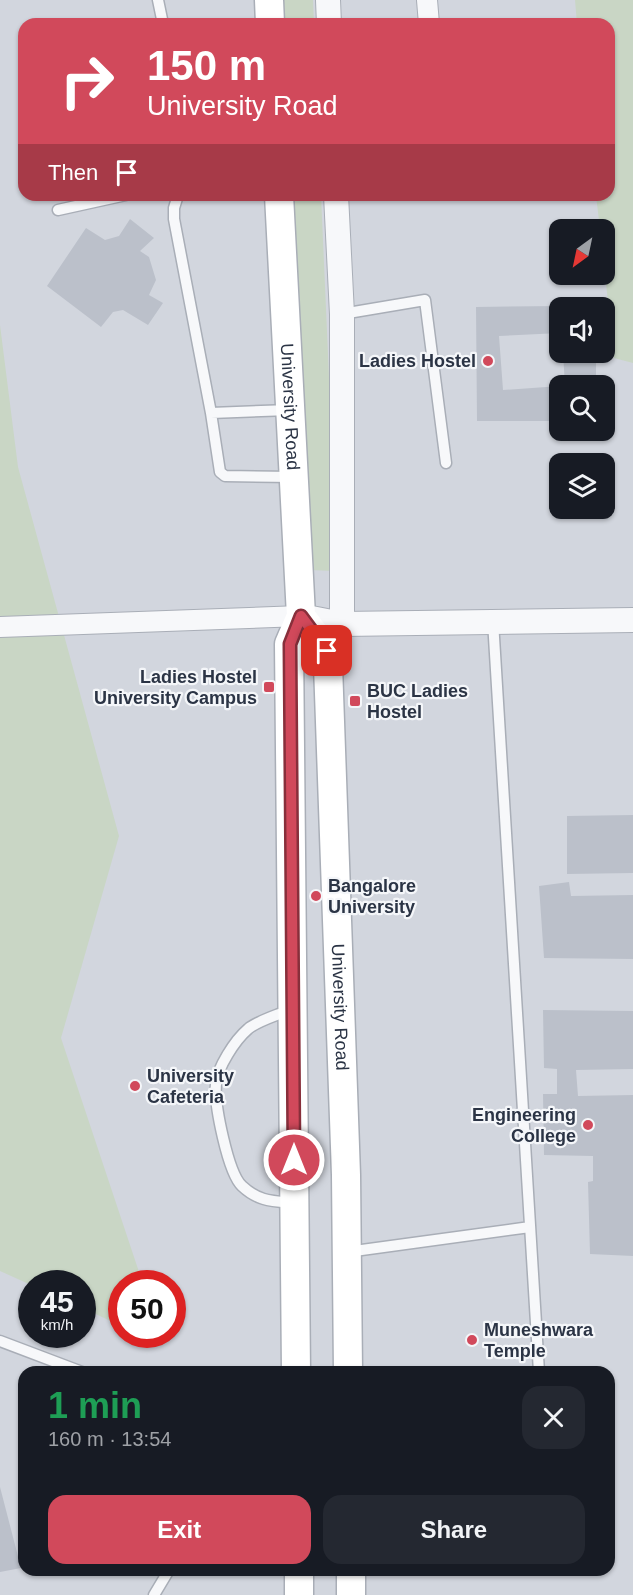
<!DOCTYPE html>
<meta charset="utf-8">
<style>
body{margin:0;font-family:Helvetica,sans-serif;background:#242831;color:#f1f3f6;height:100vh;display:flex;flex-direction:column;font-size:22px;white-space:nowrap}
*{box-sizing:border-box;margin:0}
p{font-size:20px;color:#9ea1a6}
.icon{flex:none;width:33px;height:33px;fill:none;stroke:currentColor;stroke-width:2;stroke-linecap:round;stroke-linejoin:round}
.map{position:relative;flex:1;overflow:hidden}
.drawer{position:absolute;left:18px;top:1366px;width:597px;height:210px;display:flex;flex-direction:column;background:#171b24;border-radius:18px;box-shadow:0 2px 4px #0004}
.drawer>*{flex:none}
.banner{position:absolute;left:18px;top:18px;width:597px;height:183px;border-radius:18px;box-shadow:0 2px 4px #0004;background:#d1495b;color:#fff;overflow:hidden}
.needle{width:39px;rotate:213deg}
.fabs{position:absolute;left:549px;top:219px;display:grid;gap:12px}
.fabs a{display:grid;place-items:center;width:66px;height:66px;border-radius:12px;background:#171b24;box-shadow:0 2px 4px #0004;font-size:30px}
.speed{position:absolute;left:18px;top:1270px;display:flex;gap:12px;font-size:30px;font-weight:700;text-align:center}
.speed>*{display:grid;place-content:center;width:78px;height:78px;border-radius:50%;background:#171b24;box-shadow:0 2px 4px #0004;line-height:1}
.speed small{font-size:15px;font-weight:400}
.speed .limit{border:9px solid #d22;background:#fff;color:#111}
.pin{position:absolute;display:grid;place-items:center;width:51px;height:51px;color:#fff;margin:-26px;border-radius:12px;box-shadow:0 3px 9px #0006}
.me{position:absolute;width:66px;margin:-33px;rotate:0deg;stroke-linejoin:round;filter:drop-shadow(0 0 4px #0008)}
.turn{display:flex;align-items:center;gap:21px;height:126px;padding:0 30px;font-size:27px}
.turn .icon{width:78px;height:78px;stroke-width:2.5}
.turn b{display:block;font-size:42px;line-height:51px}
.then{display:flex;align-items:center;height:57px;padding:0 30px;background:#0003;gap:12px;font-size:22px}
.round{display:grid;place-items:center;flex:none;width:63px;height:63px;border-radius:18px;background:#242831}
.overview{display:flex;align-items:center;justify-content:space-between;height:102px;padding:0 30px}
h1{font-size:36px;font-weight:800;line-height:45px;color:#1e9e55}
.button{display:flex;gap:12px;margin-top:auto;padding:12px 30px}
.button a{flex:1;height:69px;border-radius:18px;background:#d1495b;color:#fff;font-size:24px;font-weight:800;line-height:69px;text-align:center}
.button a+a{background:#242831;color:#f1f3f6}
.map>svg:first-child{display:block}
</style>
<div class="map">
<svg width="633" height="1595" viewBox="0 0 633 1595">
<rect width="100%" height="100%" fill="#e4e7ec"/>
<path fill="#d2d6de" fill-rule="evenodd" d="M0,0H633V1595H0ZM24,24H609V195H24ZM560,230H604V274H560ZM560,308H604V352H560ZM560,386H604V430H560ZM560,464H604V508H560ZM32,1284H82V1335H32ZM122,1284H172V1335H122ZM24,1372H609V1570H24Z"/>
<path fill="#c9d6c5" d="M281,0H313L314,24H282Z
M575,0H633V363L614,358L605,274L604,230L600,229L596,195H609V24H577Z
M290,195H321L330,400L334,571L309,570Z
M0,325L18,467L119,836L61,1038L143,1284H122L121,1326L83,1308L82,1284L31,1285L0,1271Z"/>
<path fill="#bbc0ca" d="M130,219L154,238L140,251L149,257L156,280L149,295L163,303L148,325L123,310L113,312L101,327L47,286L86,228L105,240L119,236Z
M560,306V333L499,336L503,390L560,386V421H477L476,307Z
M563,352H596V386H565Z
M633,815V873L567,874V816Z
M569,882L571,896L633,895V959L544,958L539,886Z
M543,1010L633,1011V1069L576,1070L578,1096L633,1095V1256L590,1254L588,1182L593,1181V1156L544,1155L543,1094H557V1069L544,1068Z
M0,1487L21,1568L0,1572Z"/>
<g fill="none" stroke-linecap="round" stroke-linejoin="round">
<g stroke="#a9aeb7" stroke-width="13">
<path id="service" d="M158,0L163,24
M178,195L174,208V219L211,413
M58,210L126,195
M342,314L425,300L446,463
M290,410L211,413L220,472L225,476L293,477
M493,621L539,1372
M289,1010C278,1015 257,1021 248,1029C235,1040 217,1068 216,1084C214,1104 228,1173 242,1186C258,1201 271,1201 293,1203
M347,1252L530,1227
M0,1341L82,1372
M154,1595L169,1570"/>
</g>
<g stroke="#a9aeb7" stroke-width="22">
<path id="minor" d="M427,0L429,24
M0,627L301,616"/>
</g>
<g stroke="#a9aeb7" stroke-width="26">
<path id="tertiary" d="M328,0L329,24
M336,195L342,314V624
M301,616L342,624L633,620"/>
</g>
<g stroke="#a9aeb7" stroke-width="31">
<g id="secondary">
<path d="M269,0L270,24"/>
<path id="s1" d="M279,195L301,616L289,644L296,1372"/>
<path id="s2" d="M301,616L327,651L328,665L346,1175L348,1372"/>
<path d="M299,1570V1595"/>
<path d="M351,1570V1595"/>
</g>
</g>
<use href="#service" stroke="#f7f8fa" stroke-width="10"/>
<use href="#minor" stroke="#f7f8fa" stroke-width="20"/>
<use href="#tertiary" stroke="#f7f8fa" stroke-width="24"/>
<use href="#secondary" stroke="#fff" stroke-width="28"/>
</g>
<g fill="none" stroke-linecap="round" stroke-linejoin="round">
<g stroke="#882f3b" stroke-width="15">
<path id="route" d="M294,1160L290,644L301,616L327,651"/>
</g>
<use href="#route" stroke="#d1495b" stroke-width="10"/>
</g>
<g fill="#d1495b" stroke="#f4f6f9" stroke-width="2">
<circle cx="488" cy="361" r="6"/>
<rect x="263" y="681" width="12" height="12" rx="3"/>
<rect x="349" y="695" width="12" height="12" rx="3"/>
<circle cx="316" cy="896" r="6"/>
<circle cx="135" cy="1086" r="6"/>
<circle cx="588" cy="1125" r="6"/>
<circle cx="472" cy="1340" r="6"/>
</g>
<g text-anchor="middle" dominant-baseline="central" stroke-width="4.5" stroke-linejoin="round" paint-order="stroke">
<g font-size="18" font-weight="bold" fill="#2b3445" stroke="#f4f6f9" text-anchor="start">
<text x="476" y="361" text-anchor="end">Ladies Hostel</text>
<text x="257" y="677" text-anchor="end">Ladies Hostel<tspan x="257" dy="21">University Campus</tspan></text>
<text x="367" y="691">BUC Ladies<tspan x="367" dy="21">Hostel</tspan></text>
<text x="328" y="886">Bangalore<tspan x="328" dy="21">University</tspan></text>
<text x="147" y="1076">University<tspan x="147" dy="21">Cafeteria</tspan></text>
<text x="576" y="1115" text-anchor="end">Engineering<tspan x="576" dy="21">College</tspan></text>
<text x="484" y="1330">Muneshwara<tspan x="484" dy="21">Temple</tspan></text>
</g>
<g font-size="18" fill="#2b3445" stroke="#f4f6f9">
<text stroke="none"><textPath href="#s1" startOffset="212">University Road</textPath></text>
<text stroke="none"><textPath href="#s2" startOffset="400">University Road</textPath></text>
</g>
</g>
</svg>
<div class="fabs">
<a><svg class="needle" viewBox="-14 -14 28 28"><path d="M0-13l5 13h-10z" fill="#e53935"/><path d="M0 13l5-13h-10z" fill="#9ea1a6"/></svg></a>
<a><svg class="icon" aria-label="sound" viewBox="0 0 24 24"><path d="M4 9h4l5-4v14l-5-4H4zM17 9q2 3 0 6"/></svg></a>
<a><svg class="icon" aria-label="search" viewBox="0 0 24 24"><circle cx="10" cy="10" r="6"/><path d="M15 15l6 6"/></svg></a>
<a><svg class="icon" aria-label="layers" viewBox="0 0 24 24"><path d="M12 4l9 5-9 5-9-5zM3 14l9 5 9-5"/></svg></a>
</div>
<div class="speed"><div>45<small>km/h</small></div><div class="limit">50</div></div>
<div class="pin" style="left:327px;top:651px;background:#d93025"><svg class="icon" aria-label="arrive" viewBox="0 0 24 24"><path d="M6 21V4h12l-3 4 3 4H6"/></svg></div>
<svg class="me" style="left:294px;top:1160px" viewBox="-20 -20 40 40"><circle r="17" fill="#d1495b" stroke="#fff" stroke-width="3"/><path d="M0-11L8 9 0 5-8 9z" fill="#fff"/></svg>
<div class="banner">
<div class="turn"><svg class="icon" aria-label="right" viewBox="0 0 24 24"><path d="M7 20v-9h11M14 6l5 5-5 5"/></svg><div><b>150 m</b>University Road</div></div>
<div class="then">Then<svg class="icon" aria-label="arrive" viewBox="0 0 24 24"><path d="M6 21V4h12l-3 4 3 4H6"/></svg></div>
</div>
<section class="drawer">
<div class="overview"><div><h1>1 min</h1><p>160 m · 13:54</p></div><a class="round"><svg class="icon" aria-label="close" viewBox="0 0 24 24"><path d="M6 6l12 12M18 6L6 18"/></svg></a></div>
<div class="button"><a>Exit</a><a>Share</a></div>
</section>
</div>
